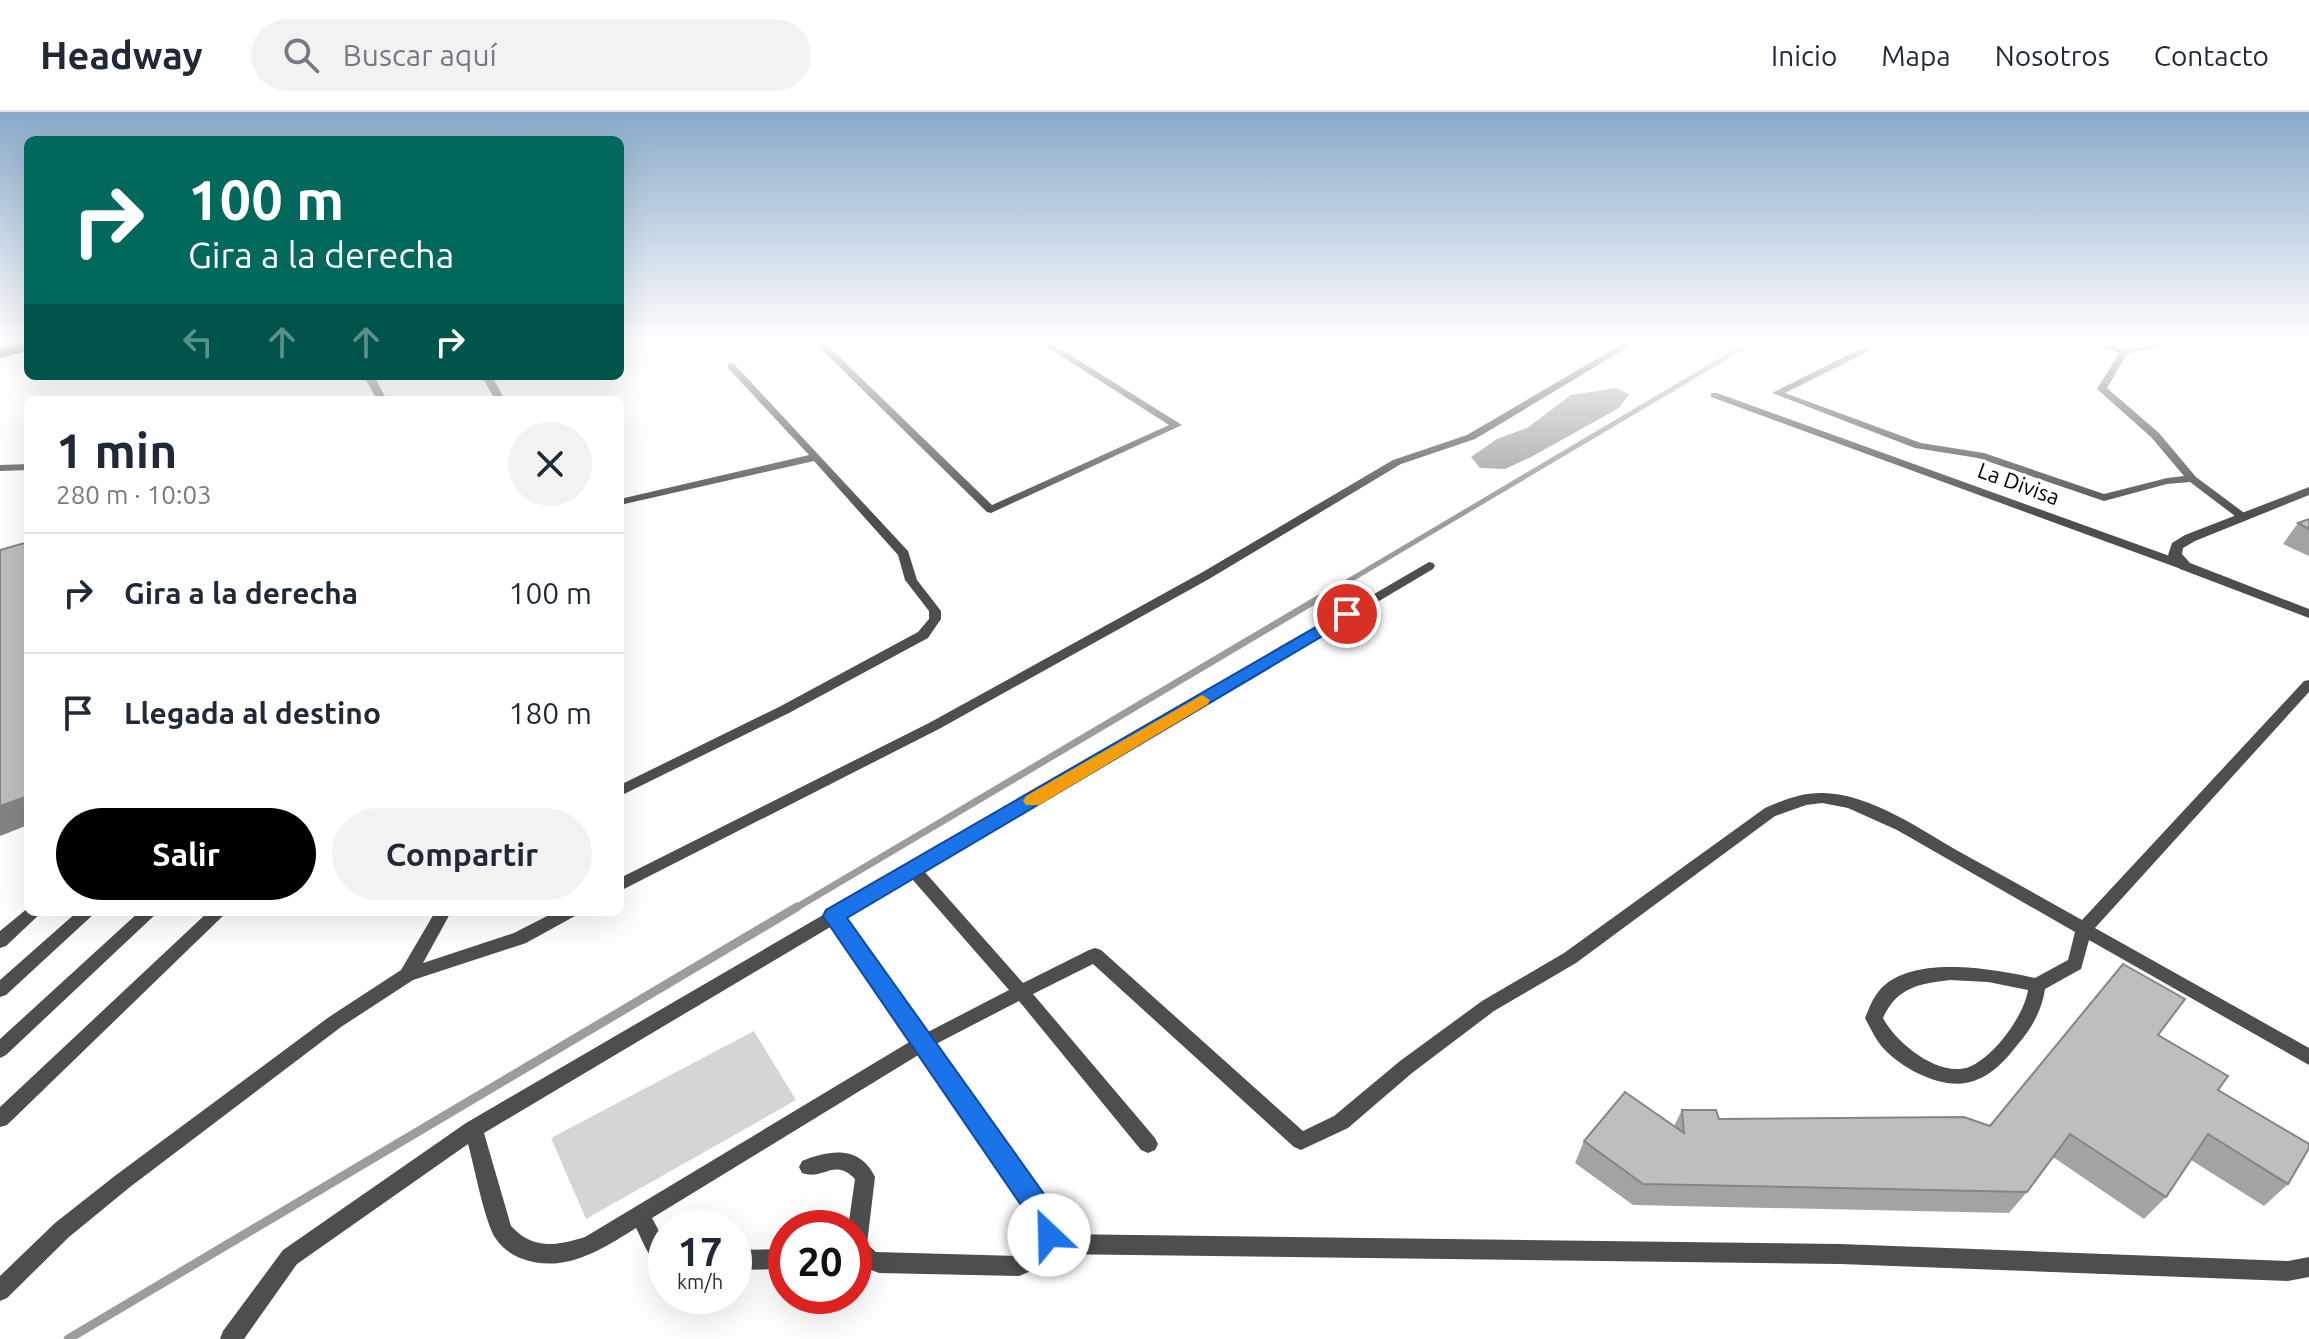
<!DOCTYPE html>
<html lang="es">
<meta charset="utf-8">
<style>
body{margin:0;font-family:Ubuntu,sans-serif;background:#f2f2f3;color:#1f2937;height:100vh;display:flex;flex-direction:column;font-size:30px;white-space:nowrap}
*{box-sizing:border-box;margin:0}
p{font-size:26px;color:#747a83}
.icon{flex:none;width:44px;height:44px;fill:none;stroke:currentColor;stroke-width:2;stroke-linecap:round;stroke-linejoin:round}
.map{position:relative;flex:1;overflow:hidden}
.details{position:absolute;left:24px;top:284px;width:600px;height:520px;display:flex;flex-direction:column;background:#fff;border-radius:12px;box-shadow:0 8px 32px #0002}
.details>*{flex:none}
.guide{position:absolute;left:24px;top:24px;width:600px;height:244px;border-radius:12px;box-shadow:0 8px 32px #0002;background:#00695c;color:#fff;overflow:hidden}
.speed{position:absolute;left:648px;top:1098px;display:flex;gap:16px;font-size:40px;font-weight:700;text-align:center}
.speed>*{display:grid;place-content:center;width:104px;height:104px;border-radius:50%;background:#fff;box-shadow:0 8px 32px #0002;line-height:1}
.speed small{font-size:20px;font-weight:400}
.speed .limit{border:12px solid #d22;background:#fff;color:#111}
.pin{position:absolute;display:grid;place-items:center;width:68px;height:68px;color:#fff;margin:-34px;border:4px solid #fff;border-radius:50%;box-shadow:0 2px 8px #0007}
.me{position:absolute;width:88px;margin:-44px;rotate:336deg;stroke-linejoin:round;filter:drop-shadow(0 0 6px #0008)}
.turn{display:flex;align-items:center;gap:28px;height:168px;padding:0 32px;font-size:36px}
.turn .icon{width:104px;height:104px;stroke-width:2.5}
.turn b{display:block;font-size:56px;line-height:68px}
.lanes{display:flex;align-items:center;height:76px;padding:0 32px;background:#0003;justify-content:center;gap:40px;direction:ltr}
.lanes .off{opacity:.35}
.round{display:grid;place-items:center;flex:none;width:84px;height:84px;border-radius:42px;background:#f2f2f3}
.head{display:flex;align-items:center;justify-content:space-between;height:136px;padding:0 32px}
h1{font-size:48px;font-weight:700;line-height:60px}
.action{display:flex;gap:16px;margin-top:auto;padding:16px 32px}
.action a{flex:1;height:92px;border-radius:48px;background:#000;color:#fff;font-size:32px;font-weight:700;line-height:92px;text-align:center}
.action a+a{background:#f2f2f3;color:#1f2937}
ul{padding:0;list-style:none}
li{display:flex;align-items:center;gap:24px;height:120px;padding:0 32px;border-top:2px solid #e0e1e3}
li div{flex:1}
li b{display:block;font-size:30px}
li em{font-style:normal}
header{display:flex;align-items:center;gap:48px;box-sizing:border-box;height:112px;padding:0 40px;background:#fff;border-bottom:2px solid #e0e1e3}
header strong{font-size:38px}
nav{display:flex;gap:44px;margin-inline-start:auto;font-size:28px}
.search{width:560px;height:72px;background:#f2f2f3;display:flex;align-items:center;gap:20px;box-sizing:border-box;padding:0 28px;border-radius:44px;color:#747a83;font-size:30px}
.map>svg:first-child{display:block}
</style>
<header>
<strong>Headway</strong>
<div class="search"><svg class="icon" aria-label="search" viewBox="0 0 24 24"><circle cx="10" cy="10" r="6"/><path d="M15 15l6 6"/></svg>Buscar aquí</div>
<nav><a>Inicio</a><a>Mapa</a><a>Nosotros</a><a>Contacto</a></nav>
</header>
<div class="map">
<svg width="2309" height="1227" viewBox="0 0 2309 1227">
<rect width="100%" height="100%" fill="#fff"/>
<path fill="#d5d5d5" d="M754,919L796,988L586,1107L551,1026Z"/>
<path fill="#9c9c9c" d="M1616,276L1629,282L1619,296L1531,345L1505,357L1480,356L1471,345L1497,327L1527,316L1571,283Z"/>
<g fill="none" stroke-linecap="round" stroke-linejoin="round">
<path stroke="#9c9c9c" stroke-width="5" d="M1340,474L1750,231"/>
<path stroke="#9c9c9c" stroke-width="7" d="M794,797L1343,472"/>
<path stroke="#9c9c9c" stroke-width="9" d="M68,1227L797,795"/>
<path fill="#4e4e4e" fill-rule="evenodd" d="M815,231H825L992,393L1169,313L1041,231H1051L1182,313L991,401L987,400Z
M1624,231H1635L1475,327L1401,352L1209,467L939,617L620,779V766L929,611L1201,461L1393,348L1467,323Z
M2093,231C2106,230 2116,237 2126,237C2140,236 2152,231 2166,231L2165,233L2127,242L2107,276L2159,321L2196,365L2247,403V407H2239L2190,370L2167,372L2104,389L1978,346L1915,336L1772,281L1864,235L1869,238L1867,240L1785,281L1921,331L1984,341L2104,382L2167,366L2184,364L2151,325L2097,277L2119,241Z
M731,251L734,252L908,439L917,468L941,499V507L928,526L789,601L620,684V673L779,595L918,520L929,507V499L905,468L898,443L814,349L620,393V387L809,343L728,256V252Z
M364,264H374L387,288H377Z
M482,264H492L505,288H495Z
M1711,281H1717L2189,451L2191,454L2185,458L2181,457L1711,285Z
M28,352V358L0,359V353Z
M1429,450L1433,451L1435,454L1433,457L924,759L1023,871L1089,838L1095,836L1101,838L1303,1019L1334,1004L1400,949L1482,889L1564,841L1765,696C1783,688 1803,680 1824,681C1872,683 1918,716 1958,739C2000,762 2041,785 2082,808L2304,569L2309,568V580L2095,816L2309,936V953L2089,828L2081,857L2045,877C2042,898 2032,916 2018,932C2006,948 1990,965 1970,970C1943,978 1903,957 1885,938C1876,929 1871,917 1865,906C1868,899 1871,890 1876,883C1904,840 1994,857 2035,866L2068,848L2075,820L1897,718L1848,696L1822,691L1806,693L1775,704L1576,851L1494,899L1412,961L1348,1016L1301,1038L1294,1035L1093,852L1033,882L1155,1026L1158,1032L1155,1038L1148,1041L1141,1038L1019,889L934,933L1056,1105L1059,1112L1058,1122L1840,1132L2288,1149L2309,1145V1165L2288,1169L1840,1152L1052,1142L1041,1155L1019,1164L879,1161L861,1154L854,1149V1116H848L855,1067C834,1045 823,1069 802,1061L799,1055L802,1049C829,1038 860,1033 875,1065L867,1132L876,1140L1019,1144C1033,1138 1037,1129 1039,1114L920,942L652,1106L666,1132V1157C649,1150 644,1131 636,1116C601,1138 563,1163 520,1146C511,1142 502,1136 496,1127C485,1112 474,1053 468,1032L297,1152L244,1227H220L223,1219L283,1138L466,1011ZM912,767L1009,878L926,921L845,807ZM832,814L911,929L585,1125C556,1134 533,1138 511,1114L484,1021ZM1950,868L1988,870L2028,878C2024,904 1994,945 1969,955C1939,966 1896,931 1883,906C1897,875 1919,872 1950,868Z
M28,796V800H42L6,834L0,836V819Z
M77,800H96L6,883L0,885V868Z
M139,800H158L6,943L0,946V927Z
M208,800H227L7,1013L0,1015V995Z
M435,800H451L423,851L514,821L555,800H577L575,804L526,831L413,868L341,915L130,1075L69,1125L7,1186L0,1189V1164L55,1111L116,1063L329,905L401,858Z
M785,1137L786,1157L734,1158V1138Z"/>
<path fill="#4e4e4e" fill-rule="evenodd" d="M2309,375V383L2195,429L2183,436L2182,442L2190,451L2309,497V506L2180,457L2168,443L2172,431L2185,423Z"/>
<path fill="#000" fill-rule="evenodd" d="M28,231V239L0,246V236Z"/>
</g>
<path fill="#a3a3a3" d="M2309,407V444L2283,432L2298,411Z
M2158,923L2218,978L2288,1072L2264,1094L2191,1048L2166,1085L2144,1107L2053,1045L2027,1080L2009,1101L1633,1093L1575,1051L1584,1029L1674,1014L1682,998L1719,1007L1990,1014Z"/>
<path fill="#858585" d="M28,684V713L0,724V694Z"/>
<path fill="#bebebe" stroke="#858585" stroke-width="2" d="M2309,407V417L2298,411Z
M28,430V684L0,694V438Z
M2123,852L2185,887L2158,923L2228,964L2218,978L2309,1032V1036L2288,1072L2208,1022L2166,1085L2070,1022L2027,1080L1643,1072L1584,1029L1625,980L1684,1021L1682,998H1716L1719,1007L1964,1005L1990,1014Z"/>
<linearGradient id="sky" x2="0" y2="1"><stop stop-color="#89aaca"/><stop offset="0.57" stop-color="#fff"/><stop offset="1" stop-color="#fff" stop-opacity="0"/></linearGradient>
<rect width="2309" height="402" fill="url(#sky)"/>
<path fill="#1a73e8" stroke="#114b97" stroke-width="2" d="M1347,497L1353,499V506L847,806L1059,1103L1063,1112L1058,1132L1049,1136L1040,1132L1036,1115L823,804L826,798Z"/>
<path fill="#f59e0b" d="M1202,583L1210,588L1208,592L1039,693H1026L1023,689L1026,684Z"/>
<g text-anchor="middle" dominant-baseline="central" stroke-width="7" stroke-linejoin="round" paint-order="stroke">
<g font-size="22" fill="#000" stroke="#fff">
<text transform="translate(2019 371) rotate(20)">La Divisa</text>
</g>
</g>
</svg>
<div class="speed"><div>17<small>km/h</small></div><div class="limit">20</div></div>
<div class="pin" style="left:1347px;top:502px;background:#d93025"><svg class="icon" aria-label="arrive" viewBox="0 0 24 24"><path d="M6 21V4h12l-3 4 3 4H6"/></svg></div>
<svg class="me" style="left:1049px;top:1123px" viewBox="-20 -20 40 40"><circle r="19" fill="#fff"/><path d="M0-13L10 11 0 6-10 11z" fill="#1a73e8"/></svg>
<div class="guide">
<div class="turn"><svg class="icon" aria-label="right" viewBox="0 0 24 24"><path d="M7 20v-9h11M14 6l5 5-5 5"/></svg><div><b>100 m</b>Gira a la derecha</div></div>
<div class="lanes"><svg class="icon off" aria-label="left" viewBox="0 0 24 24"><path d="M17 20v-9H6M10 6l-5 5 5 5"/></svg><svg class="icon off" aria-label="ahead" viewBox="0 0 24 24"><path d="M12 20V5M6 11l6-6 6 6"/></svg><svg class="icon off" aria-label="ahead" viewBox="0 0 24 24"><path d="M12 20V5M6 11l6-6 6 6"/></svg><svg class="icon" aria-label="right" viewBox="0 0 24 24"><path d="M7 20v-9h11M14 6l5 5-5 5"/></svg></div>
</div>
<section class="details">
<div class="head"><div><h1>1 min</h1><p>280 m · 10:03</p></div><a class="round"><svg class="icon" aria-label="close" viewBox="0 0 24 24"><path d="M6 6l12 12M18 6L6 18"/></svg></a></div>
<ul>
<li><svg class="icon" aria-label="right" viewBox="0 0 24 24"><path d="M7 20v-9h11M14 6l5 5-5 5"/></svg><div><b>Gira a la derecha</b></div><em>100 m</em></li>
<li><svg class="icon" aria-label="arrive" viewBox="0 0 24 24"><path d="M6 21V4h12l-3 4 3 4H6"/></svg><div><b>Llegada al destino</b></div><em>180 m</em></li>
</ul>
<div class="action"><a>Salir</a><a>Compartir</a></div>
</section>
</div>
